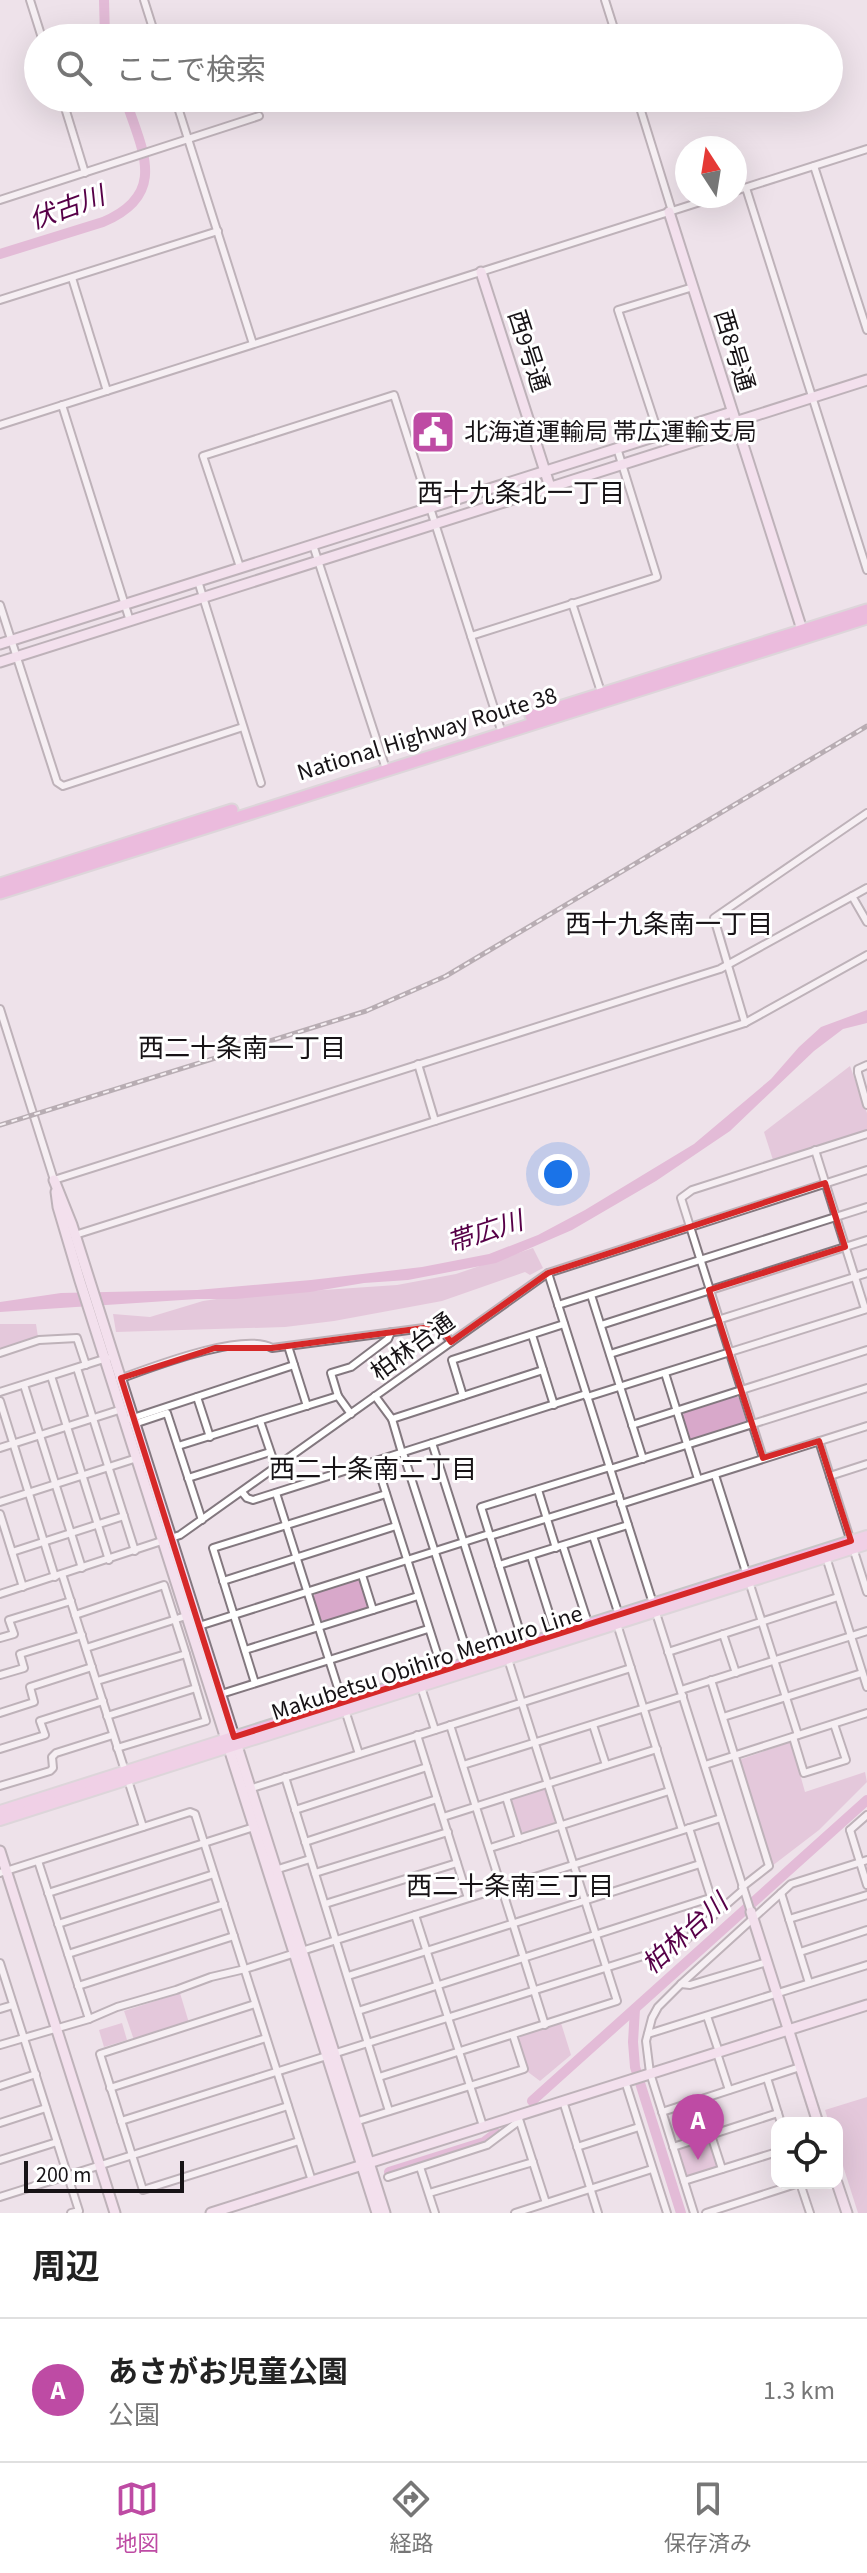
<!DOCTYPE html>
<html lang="ja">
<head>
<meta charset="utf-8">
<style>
	:root { --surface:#fff; --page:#f2f2f2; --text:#222; --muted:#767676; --line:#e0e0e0; --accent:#be4ba4 }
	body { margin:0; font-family:"Source Sans 3","Noto Sans JP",sans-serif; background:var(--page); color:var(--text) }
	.controls { position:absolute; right:24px; bottom:24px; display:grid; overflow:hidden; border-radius:16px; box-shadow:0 8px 32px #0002 }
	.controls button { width:72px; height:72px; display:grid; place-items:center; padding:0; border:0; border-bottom:2px solid var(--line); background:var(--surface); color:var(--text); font:40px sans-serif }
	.compass { position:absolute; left:675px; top:136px; width:72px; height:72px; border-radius:50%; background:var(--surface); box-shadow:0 8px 32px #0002; rotate:348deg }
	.scale { position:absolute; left:24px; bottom:20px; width:160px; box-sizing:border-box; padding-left:8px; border:4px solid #171316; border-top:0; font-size:22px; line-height:28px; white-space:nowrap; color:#171316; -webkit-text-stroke:6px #fff; paint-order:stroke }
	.you { position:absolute; left:558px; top:1174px; width:28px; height:28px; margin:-20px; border:6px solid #fff; border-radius:50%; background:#1a73e8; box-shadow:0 0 0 12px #1a73e833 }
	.badge { display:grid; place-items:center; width:52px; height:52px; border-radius:50%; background:var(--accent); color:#fff; font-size:26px; font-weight:700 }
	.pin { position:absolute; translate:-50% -66px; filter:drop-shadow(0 2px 4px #0008) }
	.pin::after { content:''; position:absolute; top:42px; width:28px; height:24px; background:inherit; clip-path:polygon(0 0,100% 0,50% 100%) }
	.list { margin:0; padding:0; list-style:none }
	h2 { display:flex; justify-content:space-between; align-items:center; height:104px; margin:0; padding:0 32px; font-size:34px }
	h2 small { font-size:26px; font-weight:400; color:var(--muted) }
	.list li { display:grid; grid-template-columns:52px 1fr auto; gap:24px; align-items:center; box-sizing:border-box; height:144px; padding:0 32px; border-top:2px solid var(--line) }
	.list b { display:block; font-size:30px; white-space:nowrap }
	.list p { margin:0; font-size:26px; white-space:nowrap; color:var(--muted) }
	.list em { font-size:26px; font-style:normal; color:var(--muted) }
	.icon { flex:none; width:44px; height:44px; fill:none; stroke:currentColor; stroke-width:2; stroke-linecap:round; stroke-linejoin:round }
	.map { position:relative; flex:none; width:867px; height:2213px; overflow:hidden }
	.search { position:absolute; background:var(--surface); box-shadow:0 8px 32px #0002; left:24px; right:24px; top:24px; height:88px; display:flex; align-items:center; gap:20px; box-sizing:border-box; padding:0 28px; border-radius:44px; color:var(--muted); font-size:30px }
	.sheet { height:248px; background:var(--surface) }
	nav { display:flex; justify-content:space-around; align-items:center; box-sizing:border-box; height:112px; border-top:2px solid var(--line); background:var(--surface); font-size:22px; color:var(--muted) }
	nav a { display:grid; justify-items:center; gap:4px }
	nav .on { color:var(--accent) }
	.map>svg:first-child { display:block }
	.green { fill:#d8a8ca }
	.water { fill:#d48dc0 }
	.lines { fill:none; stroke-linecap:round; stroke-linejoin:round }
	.river { stroke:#d48dc0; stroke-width:10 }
	.street-casing { stroke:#83787f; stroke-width:10 }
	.secondary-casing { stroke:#83787f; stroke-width:13 }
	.primary-casing { stroke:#c7c6c7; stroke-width:14 }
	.highway-casing { stroke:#c7c6c7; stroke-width:15 }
	.street { stroke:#fff; stroke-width:6 }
	.secondary { stroke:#f8ddf1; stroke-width:9 }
	.primary { stroke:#f1bbe2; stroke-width:10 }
	.highway { stroke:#e78dcf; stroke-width:11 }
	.rail-casing { stroke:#756d72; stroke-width:5 }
	.rail { stroke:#fff; stroke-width:2; stroke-dasharray:6; stroke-linecap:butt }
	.marked { fill:none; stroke:#d62828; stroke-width:6; stroke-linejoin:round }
	.labels { text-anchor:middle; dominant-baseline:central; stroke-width:6; stroke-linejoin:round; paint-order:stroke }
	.street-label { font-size:24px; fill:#171316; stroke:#fff }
	.poi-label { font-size:24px; fill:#171316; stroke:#fff; text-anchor:start }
	.water-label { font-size:26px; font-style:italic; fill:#570048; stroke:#fff }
	.neighbourhood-label { font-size:26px; fill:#171316; stroke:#fff }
</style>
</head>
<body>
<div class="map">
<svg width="867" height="2213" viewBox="0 0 867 2213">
	<rect width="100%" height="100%" fill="#eee2ea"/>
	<g class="green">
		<polygon points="850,1066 867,1113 867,1131 773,1160 764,1132"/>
		<polygon points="533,1248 543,1268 530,1275 525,1272 442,1301 334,1321 285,1327 116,1332 113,1314 150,1317 203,1301 237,1296 397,1285 456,1274"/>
		<polygon points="0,1324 36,1324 38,1337 0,1349"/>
		<polygon points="736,1396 739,1398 746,1421 745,1424 693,1440 689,1438 683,1416 684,1412"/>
		<polygon points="357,1580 360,1581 368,1606 366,1609 326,1622 321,1620 313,1597 316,1593"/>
		<polygon points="791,1742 805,1792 865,1772 867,1782 819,1830 772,1866 739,1760"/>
		<polygon points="544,1788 547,1790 555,1819 554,1825 525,1833 520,1831 511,1803 512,1798"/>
		<polygon points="180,1993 189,2023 134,2040 124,2011"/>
		<polygon points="122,2023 127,2040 104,2047 99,2030"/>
		<polygon points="561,2023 571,2055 540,2081 528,2072 518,2040 521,2036"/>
		<polygon points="867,2097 867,2213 858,2213 837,2147 837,2123 829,2123 825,2110"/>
		<polygon points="709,2138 717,2166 716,2169 688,2178 685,2176 678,2155 680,2147"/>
	</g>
	<polygon class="water" points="867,1010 867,1023 843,1029 814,1051 730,1131 656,1181 572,1230 496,1263 408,1280 364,1283 310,1292 236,1299 197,1299 0,1312 0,1302 61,1293 197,1290 311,1280 422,1267 489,1254 538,1235 585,1210 694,1144 771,1079 799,1047 821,1027"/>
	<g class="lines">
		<g class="river">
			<polyline points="104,0 105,38"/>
			<path d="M0,254l103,-32c66,-28 39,-72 22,-124"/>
			<polyline points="635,2009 633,2042 635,2067 681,2213"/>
			<polyline points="532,2101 867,1800"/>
			<polyline points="389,2172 484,2142 496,2133"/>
		</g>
		<g class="street-casing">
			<g id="street">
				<polyline points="30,0 42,38"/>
				<polyline points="144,0 156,38"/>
				<polyline points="605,0 617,38"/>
				<polyline points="62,98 85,173"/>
				<polyline points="175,98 253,344"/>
				<polyline points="637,98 672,211"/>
				<polyline points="814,166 867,330"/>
				<polyline points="746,188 867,570"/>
				<polyline points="735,191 867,149"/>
				<polyline points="0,200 259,116"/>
				<polyline points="72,278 107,391"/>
				<polyline points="0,300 218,231"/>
				<polyline points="62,405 130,621"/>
				<polyline points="0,425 719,196"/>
				<polyline points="659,435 618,310 693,287"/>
				<polyline points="313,545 386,769"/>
				<polyline points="240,567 203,456 394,395 502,733"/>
				<polyline points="198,581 261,783"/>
				<polyline points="572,603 602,695"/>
				<polyline points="0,605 57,782 63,786 243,727"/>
				<polyline points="471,636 657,577 617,448"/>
				<polyline points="852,896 867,922"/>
				<polyline points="0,1009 54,1180 720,969 867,888"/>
				<polyline points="745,1023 714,918 867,813"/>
				<polyline points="418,1064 435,1121"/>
				<polyline points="867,1065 858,1069 858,1073 867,1105"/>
				<polyline points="815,1150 865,1309"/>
				<polyline points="75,1235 745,1023 867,955"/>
				<polyline points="548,1273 751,1912"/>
				<polyline points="591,1295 643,1459"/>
				<polyline points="558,1305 867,1207"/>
				<polyline points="601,1325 867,1240"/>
				<polyline points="532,1335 554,1405"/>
				<polyline points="288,1346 307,1406"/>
				<polyline points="0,1353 39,1340 77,1338 86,1365"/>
				<polyline points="610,1354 867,1273"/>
				<polyline points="77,1368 135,1551"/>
				<polyline points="665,1373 698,1479"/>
				<polyline points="51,1376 109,1560"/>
				<path d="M119,1379c31,-11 125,-48 153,-31l167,-22 12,16"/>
				<polyline points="24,1385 82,1568"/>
				<polyline points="0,1392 107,1358"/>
				<polyline points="338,1396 331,1373 351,1367 388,1339 391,1332"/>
				<polyline points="375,1396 392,1419 543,1370"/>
				<polyline points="463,1396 452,1360 564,1324"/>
				<polyline points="197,1397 210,1437"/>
				<polyline points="587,1397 867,1309"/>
				<polyline points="0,1401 55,1577"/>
				<polyline points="130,1419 294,1365"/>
				<polyline points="392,1419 402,1453"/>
				<polyline points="260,1421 276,1468"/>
				<polyline points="134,1424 167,1413 202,1520"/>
				<polyline points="632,1425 867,1350"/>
				<polyline points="819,1441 867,1592"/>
				<polyline points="432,1443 499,1653"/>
				<polyline points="178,1446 338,1396 351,1414"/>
				<polyline points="0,1448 122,1409"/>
				<polyline points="403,1453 470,1661"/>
				<polyline points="763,1458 681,1198 692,1190 867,1134"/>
				<polyline points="376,1462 443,1672"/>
				<polyline points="610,1469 867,1388"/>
				<polyline points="715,1475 798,1735"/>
				<polyline points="830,1476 867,1464"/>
				<polyline points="188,1478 270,1452"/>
				<polyline points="538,1490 556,1548"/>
				<polyline points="242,1492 247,1498 253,1500 586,1394"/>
				<polyline points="276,1493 359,1754"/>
				<polyline points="0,1502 137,1458"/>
				<polyline points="621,1504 867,1426"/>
				<polyline points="0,1514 23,1587"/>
				<polyline points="490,1536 619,1496"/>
				<polyline points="593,1536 619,1615 617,1624 682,1830"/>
				<polyline points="563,1546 589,1626"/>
				<polyline points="12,1552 124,1516"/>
				<polyline points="531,1556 556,1635"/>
				<polyline points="826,1557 867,1687"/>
				<polyline points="499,1565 628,1525"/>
				<polyline points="62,1574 143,1827"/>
				<polyline points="362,1575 373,1610"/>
				<polyline points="223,1581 396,1526"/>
				<polyline points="0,1594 180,1535 548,1273 867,1170"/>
				<polyline points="75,1615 164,1585 186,1654 97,1681"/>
				<polyline points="199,1626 489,1534"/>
				<polyline points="723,1634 736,1673"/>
				<polyline points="0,1638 14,1634 9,1620 71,1601"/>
				<polyline points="524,1645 481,1507 610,1467"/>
				<polyline points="86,1648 189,1615"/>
				<polyline points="245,1650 418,1596"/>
				<polyline points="668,1652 838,1597"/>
				<polyline points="0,1675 24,1668 20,1654 82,1635"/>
				<polyline points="711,1680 769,1866 742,1887"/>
				<polyline points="255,1683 213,1548 386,1494"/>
				<polyline points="420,1684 435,1730"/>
				<polyline points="681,1690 867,1631"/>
				<polyline points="218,1695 428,1629"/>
				<polyline points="0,1713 34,1702 30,1687 92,1667"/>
				<polyline points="107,1716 196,1688 186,1654"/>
				<polyline points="723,1717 862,1673"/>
				<polyline points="450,1725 545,2025"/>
				<polyline points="593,1725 606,1765"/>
				<polyline points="417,1735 468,1898"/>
				<polyline points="793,1737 804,1773 846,1760 834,1724"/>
				<polyline points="117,1748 206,1721 196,1688"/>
				<polyline points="0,1749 45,1735 40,1721 103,1701"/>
				<polyline points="463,1765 683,1696"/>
				<polyline points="705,1765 867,1713"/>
				<polyline points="285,1777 389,2111"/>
				<polyline points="0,1786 50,1771 53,1768 52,1757 56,1753 113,1735"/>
				<polyline points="249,1789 631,1668"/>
				<polyline points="506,1797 519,1839"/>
				<polyline points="295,1810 427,1767"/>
				<polyline points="443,1817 657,1749"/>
				<polyline points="689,1828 716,1913"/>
				<polyline points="850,1830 867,1885"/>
				<polyline points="850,1830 867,1815"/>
				<polyline points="305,1842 437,1799"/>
				<polyline points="490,1848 669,1791"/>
				<polyline points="38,1861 89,2019"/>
				<polyline points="275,1870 310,1859"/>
				<polyline points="0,1873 190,1812 195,1814 312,2181"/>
				<polyline points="315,1873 448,1832"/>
				<polyline points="48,1893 254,1827"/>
				<polyline points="781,1893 809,1983"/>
				<polyline points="325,1904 457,1863"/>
				<polyline points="415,1915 483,2126"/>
				<polyline points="789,1919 867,1895"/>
				<polyline points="58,1924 214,1874"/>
				<polyline points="800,1952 867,1930"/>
				<polyline points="68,1954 224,1904"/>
				<polyline points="0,1963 79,2211 71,2213"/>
				<polyline points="348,1976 700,1864"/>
				<polyline points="681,1984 690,1985 767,1962"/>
				<polyline points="78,1986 234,1936"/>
				<polyline points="255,2004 100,2054 143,2190 299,2141"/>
				<polyline points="0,2009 13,2005"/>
				<polyline points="358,2011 710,1898"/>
				<polyline points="707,2016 719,2052"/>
				<polyline points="648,2034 867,1965"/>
				<polyline points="0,2045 89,2019 117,2007 176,1990 211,1977 245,1969 721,1818"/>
				<polyline points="717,2053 729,2090"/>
				<polyline points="379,2077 617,2001 507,1656"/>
				<polyline points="767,2078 781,2123"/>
				<polyline points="625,2081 667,2213"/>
				<polyline points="0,2086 36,2074"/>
				<polyline points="110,2088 266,2038"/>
				<polyline points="563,2101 598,2213"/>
				<polyline points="662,2112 800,2067"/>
				<polyline points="519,2119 546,2203"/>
				<polyline points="121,2121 681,1944 743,1890"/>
				<polyline points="355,2122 524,2069 513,2035"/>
				<polyline points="0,2123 46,2108"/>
				<polyline points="711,2135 722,2169"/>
				<polyline points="577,2147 639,2127"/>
				<polyline points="673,2147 778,2113"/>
				<polyline points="0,2160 57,2142"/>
				<polyline points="420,2167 435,2213"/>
				<polyline points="388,2177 487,2145 519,2121"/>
				<polyline points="684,2181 777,2152"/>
				<polyline points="800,2183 810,2213"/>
				<polyline points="429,2193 533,2162"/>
				<polyline points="0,2197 288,2106"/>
				<polyline points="515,2213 652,2169"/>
				<polyline points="694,2213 650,2073 646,2041 652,2018 658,2007 681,1984 791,1884 867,1860"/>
				<polyline points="706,2213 799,2183"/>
			</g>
		</g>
		<g class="secondary-casing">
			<g id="secondary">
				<polyline points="669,212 804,636"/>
				<polyline points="481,272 550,487"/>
				<polyline points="735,422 867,380"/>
				<polyline points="0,644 732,412"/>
				<polyline points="0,662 737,428"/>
				<polyline points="54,1180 72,1225 385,2213"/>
				<polyline points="56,1192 58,1207 80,1281 377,2213"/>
				<polyline points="0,1851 115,2213"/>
				<polyline points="751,1912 818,2123"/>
				<polyline points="837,2183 847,2213"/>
				<polyline points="211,2213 867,2005"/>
			</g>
		</g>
		<g class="primary-casing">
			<g id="primary">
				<polyline points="0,1811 867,1536"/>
				<polyline points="0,1820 867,1544"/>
			</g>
		</g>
		<g class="highway-casing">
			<g id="highway">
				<polyline points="531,716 867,610"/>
				<polyline points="0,884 232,810"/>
				<polyline points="0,893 867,618"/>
			</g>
		</g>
		<use href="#street" class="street"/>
		<use href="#secondary" class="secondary"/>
		<use href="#primary" class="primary"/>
		<use href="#highway" class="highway"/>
		<g class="rail-casing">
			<polyline id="rail" points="0,1125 366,1011 446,976 867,726"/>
		</g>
		<use href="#rail" class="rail"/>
	</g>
	<path d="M0 0H867V2213H0ZM825,1183l20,64 -136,43 54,168 56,-17 32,100 -617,196 -113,-359 94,-30h57l167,-22 12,16 97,-69z" fill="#eee2ea" fill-opacity=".55" fill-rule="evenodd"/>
	<path class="marked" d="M825,1183l20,64 -136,43 54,168 56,-17 32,100 -617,196 -113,-359 94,-30h57l167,-22 12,16 97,-69z"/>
	<defs>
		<g id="civic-square" transform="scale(2.3)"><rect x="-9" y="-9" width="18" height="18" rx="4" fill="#be4ba4" stroke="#fff"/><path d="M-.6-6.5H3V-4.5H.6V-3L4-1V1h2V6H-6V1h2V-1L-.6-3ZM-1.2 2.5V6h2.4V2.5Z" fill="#fff"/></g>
	</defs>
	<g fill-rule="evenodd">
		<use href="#civic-square" x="433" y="432"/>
	</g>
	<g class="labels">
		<g class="street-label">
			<text transform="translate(528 351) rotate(72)">西9号通</text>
			<text transform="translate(734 351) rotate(73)">西8号通</text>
			<text transform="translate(427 734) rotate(-17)">National Highway Route 38</text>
			<text transform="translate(413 1347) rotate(-36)">柏林台通</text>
			<text transform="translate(427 1663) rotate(-18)">Makubetsu Obihiro Memuro Line</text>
		</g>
		<g class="poi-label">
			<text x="464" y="432">北海道運輸局 帯広運輸支局</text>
		</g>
		<g class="water-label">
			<text transform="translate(67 208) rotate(-20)">伏古川</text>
			<text transform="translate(485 1232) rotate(-18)">帯広川</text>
			<text transform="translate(685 1934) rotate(-42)">柏林台川</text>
		</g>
		<g class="neighbourhood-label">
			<text x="521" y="493">西十九条北一丁目</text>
			<text x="669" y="924">西十九条南一丁目</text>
			<text x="242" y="1048">西二十条南一丁目</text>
			<text x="373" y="1469">西二十条南二丁目</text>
			<text x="510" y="1886">西二十条南三丁目</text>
		</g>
	</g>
</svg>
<div class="controls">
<button><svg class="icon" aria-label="locate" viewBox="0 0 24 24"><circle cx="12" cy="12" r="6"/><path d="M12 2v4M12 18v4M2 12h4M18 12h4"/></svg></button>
</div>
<svg class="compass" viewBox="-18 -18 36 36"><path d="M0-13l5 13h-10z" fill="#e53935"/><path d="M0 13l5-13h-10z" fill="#767676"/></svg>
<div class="scale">200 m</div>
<div class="you"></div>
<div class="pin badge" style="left:698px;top:2160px">A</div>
<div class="search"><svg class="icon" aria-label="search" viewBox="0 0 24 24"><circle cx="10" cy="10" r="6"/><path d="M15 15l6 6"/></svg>ここで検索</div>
</div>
<section class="sheet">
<h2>周辺<small></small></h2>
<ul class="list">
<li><span class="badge">A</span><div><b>あさがお児童公園</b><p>公園</p></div><em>1.3 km</em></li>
</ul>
</section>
<nav>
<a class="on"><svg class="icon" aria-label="map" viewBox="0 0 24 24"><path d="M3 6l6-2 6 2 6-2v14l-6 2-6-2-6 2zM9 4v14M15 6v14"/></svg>地図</a>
<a><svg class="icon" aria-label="directions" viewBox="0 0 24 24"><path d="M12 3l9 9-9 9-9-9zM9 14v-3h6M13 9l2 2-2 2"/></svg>経路</a>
<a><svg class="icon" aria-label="saved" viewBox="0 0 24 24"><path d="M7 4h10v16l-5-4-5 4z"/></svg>保存済み</a>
</nav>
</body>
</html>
